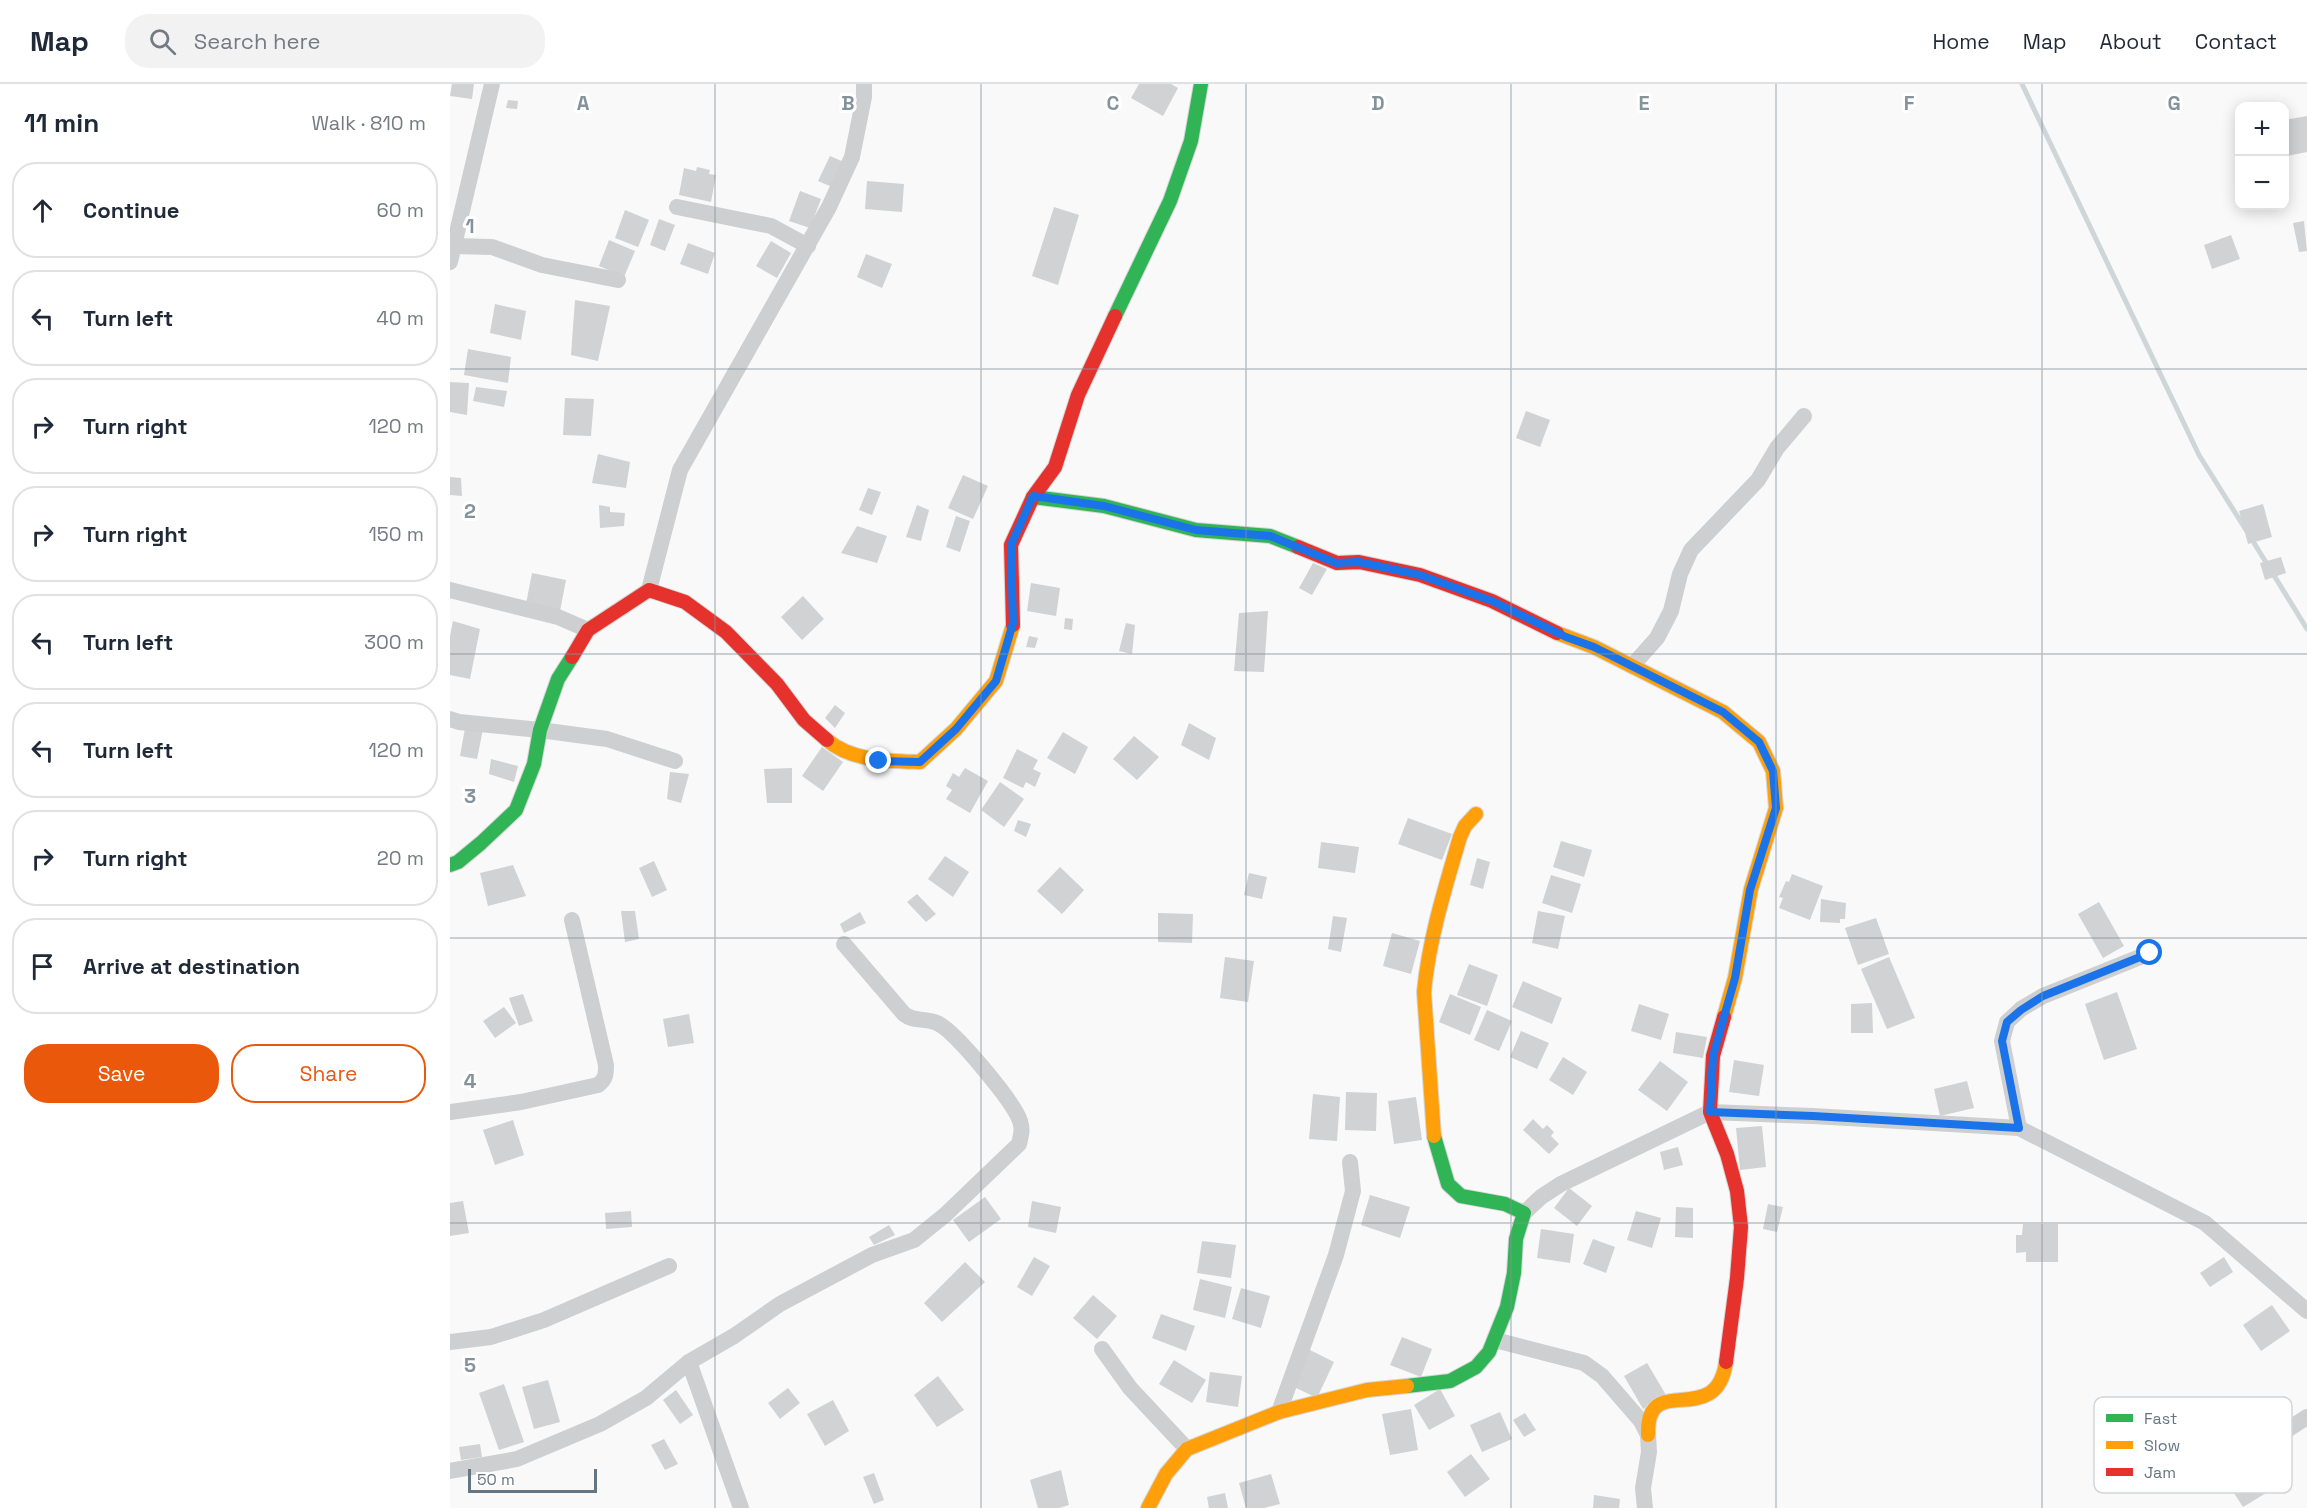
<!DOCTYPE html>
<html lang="en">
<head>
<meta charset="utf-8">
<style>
	:root { --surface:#fff; --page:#f2f2f3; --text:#1f2937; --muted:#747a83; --line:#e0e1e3; --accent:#ea580c }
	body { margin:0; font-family:"Space Grotesk",sans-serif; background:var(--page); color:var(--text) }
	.controls { position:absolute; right:18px; top:18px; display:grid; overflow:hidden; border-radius:12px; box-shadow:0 3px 15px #0003 }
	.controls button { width:54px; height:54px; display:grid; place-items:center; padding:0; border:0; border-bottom:2px solid var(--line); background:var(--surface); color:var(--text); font:30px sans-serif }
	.scale { position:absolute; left:18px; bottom:15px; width:129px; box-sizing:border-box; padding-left:6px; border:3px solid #657683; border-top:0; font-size:16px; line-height:21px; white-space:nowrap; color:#657683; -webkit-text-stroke:4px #fff; paint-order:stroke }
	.stop { position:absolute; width:18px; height:18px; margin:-14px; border:4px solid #1a73e8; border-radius:50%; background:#fff }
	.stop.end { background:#1a73e8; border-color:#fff; box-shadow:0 2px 6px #0008 }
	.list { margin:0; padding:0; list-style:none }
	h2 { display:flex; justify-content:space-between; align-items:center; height:78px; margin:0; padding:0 24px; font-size:26px }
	h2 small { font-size:20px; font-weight:400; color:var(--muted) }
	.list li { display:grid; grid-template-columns:39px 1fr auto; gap:18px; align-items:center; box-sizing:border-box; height:96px; margin:0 12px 12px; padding:0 12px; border:2px solid var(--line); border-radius:24px }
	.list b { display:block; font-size:22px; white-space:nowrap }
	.list em { font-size:20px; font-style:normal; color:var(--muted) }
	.actions { display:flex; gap:12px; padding:18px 24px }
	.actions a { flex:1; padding:14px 0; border:2px solid var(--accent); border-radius:24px; text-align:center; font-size:21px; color:var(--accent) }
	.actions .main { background:var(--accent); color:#fff }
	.icon { flex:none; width:33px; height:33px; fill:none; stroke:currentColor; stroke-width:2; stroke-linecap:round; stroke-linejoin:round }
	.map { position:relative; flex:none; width:1857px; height:1424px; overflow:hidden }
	header { display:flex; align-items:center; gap:36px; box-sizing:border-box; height:84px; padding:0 30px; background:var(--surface); border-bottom:2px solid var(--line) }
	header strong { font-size:28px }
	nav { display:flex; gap:33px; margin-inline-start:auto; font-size:21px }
	.search { width:420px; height:54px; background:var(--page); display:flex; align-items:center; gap:15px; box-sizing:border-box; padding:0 21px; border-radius:24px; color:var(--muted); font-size:22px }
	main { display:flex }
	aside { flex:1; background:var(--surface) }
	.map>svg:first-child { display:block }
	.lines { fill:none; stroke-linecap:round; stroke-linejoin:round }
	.stream { stroke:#ced6d9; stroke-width:5 }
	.building { fill:#d0d2d3 }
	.fast-casing { stroke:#d5d6d7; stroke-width:16 }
	.slow-casing { stroke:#d5d6d7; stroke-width:16 }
	.jam-casing { stroke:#d5d6d7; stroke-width:16 }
	.street { stroke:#cecfd0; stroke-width:16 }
	.fast { stroke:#30b455; stroke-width:14 }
	.slow { stroke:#ff9f0a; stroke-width:14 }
	.jam { stroke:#e5322d; stroke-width:14 }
	.route { stroke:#1a73e8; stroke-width:8 }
	.grid { fill:none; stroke:#84929c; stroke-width:1.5; stroke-opacity:0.55 }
	.key { fill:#fff; stroke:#d1d6da; stroke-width:1.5 }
	.key-label { font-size:16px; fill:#657683 }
	.grid-label { font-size:20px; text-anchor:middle; font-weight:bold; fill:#84929c; stroke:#fff; stroke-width:6; stroke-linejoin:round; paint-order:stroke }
</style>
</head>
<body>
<header>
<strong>Map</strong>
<div class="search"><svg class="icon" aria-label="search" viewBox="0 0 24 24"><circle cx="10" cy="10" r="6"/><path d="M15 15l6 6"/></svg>Search here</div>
<nav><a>Home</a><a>Map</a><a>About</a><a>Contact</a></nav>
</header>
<main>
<aside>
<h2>11 min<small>Walk · 810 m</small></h2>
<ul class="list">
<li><svg class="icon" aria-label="ahead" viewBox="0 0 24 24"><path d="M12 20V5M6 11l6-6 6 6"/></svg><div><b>Continue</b></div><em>60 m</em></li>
<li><svg class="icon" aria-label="left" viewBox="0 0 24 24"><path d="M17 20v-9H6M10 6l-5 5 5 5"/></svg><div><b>Turn left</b></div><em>40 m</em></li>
<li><svg class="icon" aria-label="right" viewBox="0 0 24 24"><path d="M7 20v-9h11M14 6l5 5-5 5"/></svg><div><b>Turn right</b></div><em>120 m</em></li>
<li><svg class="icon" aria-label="right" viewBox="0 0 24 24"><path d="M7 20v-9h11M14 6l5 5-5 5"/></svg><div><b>Turn right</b></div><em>150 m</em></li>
<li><svg class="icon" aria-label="left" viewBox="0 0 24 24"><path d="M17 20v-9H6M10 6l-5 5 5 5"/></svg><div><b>Turn left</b></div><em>300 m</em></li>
<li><svg class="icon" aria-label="left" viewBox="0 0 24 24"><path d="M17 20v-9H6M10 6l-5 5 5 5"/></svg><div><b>Turn left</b></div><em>120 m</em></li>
<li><svg class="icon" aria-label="right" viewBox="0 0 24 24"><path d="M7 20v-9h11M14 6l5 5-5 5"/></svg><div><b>Turn right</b></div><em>20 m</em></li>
<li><svg class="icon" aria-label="arrive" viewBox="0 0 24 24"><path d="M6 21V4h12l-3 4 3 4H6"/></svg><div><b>Arrive at destination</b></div></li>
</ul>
<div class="actions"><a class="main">Save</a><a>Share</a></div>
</aside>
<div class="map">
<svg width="1857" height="1424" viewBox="0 0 1857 1424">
	<rect width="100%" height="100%" fill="#f9f9f9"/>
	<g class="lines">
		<g class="stream">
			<polyline points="1572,0 1749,371 1796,446"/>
			<polyline points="1801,454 1857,545"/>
		</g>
	</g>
	<g class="building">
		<polygon points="2,0 24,0 22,15 0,12"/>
		<polygon points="689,0 721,0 728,4 713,32 681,14"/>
		<polygon points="58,16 68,17 67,25 56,24"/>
		<polygon points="1857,32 1857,68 1837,72 1834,36"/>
		<polygon points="380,72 394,78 382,103 368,97"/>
		<polygon points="247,83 260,86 259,90 266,91 261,118 229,111 234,84 246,87"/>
		<polygon points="417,97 454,100 452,128 415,125"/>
		<polygon points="350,107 371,115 360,144 339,137"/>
		<polygon points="604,123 629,131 608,201 582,192"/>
		<polygon points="175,126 199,136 188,163 165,154"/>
		<polygon points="209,135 225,141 215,167 200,161"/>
		<polygon points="1854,137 1857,167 1849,168 1843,139"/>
		<polygon points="1781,151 1790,175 1762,185 1754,161"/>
		<polygon points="159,156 185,167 174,193 149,182"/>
		<polygon points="321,157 341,169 327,194 306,182"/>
		<polygon points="238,159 265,169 258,190 230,180"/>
		<polygon points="416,170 442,180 432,204 407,193"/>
		<polygon points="125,216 160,222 148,277 121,271"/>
		<polygon points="45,220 76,227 71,256 40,249"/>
		<polygon points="18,265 61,273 58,299 14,291"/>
		<polygon points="0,298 19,299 17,331 0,328"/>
		<polygon points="26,303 57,307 54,323 23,317"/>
		<polygon points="115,314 144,315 141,352 113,351"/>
		<polygon points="1076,327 1100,336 1090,363 1066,354"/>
		<polygon points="148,370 180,378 176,404 142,399"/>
		<polygon points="513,391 538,402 523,435 498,424"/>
		<polygon points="0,393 11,394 12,412 0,411"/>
		<polygon points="418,404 431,408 422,431 409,426"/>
		<polygon points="1813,420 1822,453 1798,460 1789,427"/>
		<polygon points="149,421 160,423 160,428 175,429 174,442 150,444"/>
		<polygon points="467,421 479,426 471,457 456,453"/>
		<polygon points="506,432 520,437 510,468 496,463"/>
		<polygon points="407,442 437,452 427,479 391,469"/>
		<polygon points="1831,473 1836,489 1815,496 1810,479"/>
		<polygon points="863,479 877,485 862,511 849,504"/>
		<polygon points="82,489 116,496 110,527 76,520"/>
		<polygon points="581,499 610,504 606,532 577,527"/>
		<polygon points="353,512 374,535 352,556 331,533"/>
		<polygon points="818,527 814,588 784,587 789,529"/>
		<polygon points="615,534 623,535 622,546 614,545"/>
		<polygon points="3,537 30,545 20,595 0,591 0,552"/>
		<polygon points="676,539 685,541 682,570 669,567"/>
		<polygon points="579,552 588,554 585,564 576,563"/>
		<polygon points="385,621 395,629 385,644 375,634"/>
		<polygon points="739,639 766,654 759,676 731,661"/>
		<polygon points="15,644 33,645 27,675 10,672"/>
		<polygon points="613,648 638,663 625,690 597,674"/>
		<polygon points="684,652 709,673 687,696 663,675"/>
		<polygon points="372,663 393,678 373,707 352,692"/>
		<polygon points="567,665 588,676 583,685 591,689 585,703 576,698 573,704 553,694"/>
		<polygon points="41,675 68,682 64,698 39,690"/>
		<polygon points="342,684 342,719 317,719 314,685"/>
		<polygon points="515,684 538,697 520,729 496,715 502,706 496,702 503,689 509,693"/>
		<polygon points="220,688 239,690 231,719 217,715"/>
		<polygon points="550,698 574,715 554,743 531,726"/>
		<polygon points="958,734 1002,750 992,776 948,760"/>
		<polygon points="568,736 581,740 576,753 564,747"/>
		<polygon points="1111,757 1142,766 1134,793 1103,783"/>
		<polygon points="871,758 909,763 905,789 868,784"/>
		<polygon points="495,772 519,788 503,813 478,795"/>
		<polygon points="1027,774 1040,778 1033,805 1020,801"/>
		<polygon points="204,777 217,806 202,813 189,784"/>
		<polygon points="63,781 76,812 38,822 30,789"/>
		<polygon points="610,783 634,806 612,830 587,807"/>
		<polygon points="799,789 817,793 812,815 794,811"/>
		<polygon points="1342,790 1373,802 1360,836 1329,824 1333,814 1329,813 1336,797 1339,798"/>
		<polygon points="1101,791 1131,800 1122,829 1092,819"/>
		<polygon points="467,810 486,830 476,838 457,818"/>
		<polygon points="1371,815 1396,819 1395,835 1390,835 1390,839 1370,838"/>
		<polygon points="1649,818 1674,862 1653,874 1628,830"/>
		<polygon points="171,827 185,827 189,855 175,858"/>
		<polygon points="1088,827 1115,832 1108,865 1082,859"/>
		<polygon points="410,828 416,839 394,849 390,840"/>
		<polygon points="708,829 743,830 742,859 708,858"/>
		<polygon points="883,832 897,834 891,868 878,865"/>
		<polygon points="1426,834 1439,870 1408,881 1395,844"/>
		<polygon points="942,849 970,857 961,890 933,882"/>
		<polygon points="775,873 804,877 798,918 770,914"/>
		<polygon points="1439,873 1465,934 1437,945 1411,885"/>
		<polygon points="1019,880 1048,891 1037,922 1007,911"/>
		<polygon points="1073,897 1112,914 1102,940 1062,923"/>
		<polygon points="1667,908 1687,965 1654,976 1635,920"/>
		<polygon points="73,910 83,937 69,942 59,914"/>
		<polygon points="1000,910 1031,923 1020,951 989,938"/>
		<polygon points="1422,919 1423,949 1401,949 1401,920"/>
		<polygon points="1189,920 1219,930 1211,956 1181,947"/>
		<polygon points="54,923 66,939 45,954 33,937"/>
		<polygon points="1037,926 1062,937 1049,967 1024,956"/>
		<polygon points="239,930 244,959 218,963 213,935"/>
		<polygon points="1071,947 1099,959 1087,985 1060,973"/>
		<polygon points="1226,948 1257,953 1253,974 1223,969"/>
		<polygon points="1113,973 1137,988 1123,1011 1099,996"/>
		<polygon points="1284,976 1314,981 1309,1012 1279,1008"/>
		<polygon points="1210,977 1238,998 1217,1027 1188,1006"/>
		<polygon points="1517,997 1524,1024 1490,1032 1484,1005"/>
		<polygon points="896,1008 927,1009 926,1047 895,1046"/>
		<polygon points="863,1010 890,1013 887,1057 859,1055"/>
		<polygon points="966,1013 972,1056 944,1060 938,1017"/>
		<polygon points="1083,1035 1093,1045 1097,1041 1104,1048 1101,1052 1109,1060 1099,1070 1073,1046"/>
		<polygon points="63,1036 74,1071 45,1081 33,1046"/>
		<polygon points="1312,1042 1316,1083 1290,1086 1286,1044"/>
		<polygon points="1228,1063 1233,1081 1214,1086 1210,1068"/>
		<polygon points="1119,1104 1142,1122 1127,1142 1104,1124"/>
		<polygon points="920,1111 960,1123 950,1154 911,1141"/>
		<polygon points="535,1113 551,1135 519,1158 503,1136"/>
		<polygon points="13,1117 19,1149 0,1152 0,1119"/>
		<polygon points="582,1117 611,1123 606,1149 578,1143"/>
		<polygon points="1318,1120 1333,1123 1327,1148 1313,1145"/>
		<polygon points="1226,1123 1243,1124 1243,1154 1225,1153"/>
		<polygon points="181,1127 182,1143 156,1145 155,1129"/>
		<polygon points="1186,1127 1211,1134 1202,1164 1177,1156"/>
		<polygon points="1573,1140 1608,1140 1608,1178 1576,1178 1576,1168 1566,1169 1566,1151 1572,1151"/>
		<polygon points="439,1141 445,1151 424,1161 419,1153"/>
		<polygon points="1091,1145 1124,1150 1120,1179 1087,1174"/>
		<polygon points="1143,1155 1165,1163 1156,1189 1133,1180"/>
		<polygon points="752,1157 786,1161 781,1194 747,1189"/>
		<polygon points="584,1173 600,1182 582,1212 567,1203"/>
		<polygon points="1774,1173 1783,1188 1760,1203 1750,1189"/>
		<polygon points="515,1178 535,1198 492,1238 474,1219"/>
		<polygon points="750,1195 782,1203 775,1234 743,1226"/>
		<polygon points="791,1204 820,1212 811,1244 782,1235"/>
		<polygon points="643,1211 667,1232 647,1255 623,1234"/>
		<polygon points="1822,1221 1840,1247 1811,1267 1793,1241"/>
		<polygon points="711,1230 745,1242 736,1267 702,1254"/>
		<polygon points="952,1253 982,1265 971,1293 940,1281"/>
		<polygon points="858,1265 884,1278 867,1314 842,1302"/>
		<polygon points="724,1276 756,1296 742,1319 709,1300"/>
		<polygon points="1197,1279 1216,1311 1193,1325 1174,1292"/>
		<polygon points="760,1288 792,1292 788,1323 756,1318"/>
		<polygon points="488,1292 514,1326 487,1343 464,1311"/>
		<polygon points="98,1296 110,1338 84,1345 72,1303"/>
		<polygon points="54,1300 74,1358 49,1366 29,1309"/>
		<polygon points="338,1304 350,1319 330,1335 318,1319"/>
		<polygon points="990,1305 1005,1332 979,1346 964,1321"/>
		<polygon points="226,1306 243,1331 230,1340 213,1316"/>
		<polygon points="383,1316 399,1347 375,1362 357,1330"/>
		<polygon points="961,1325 968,1366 940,1371 932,1330"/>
		<polygon points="1050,1328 1062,1355 1032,1368 1020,1341"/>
		<polygon points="1075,1329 1086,1346 1074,1353 1063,1336"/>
		<polygon points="214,1355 228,1380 215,1386 201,1361"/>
		<polygon points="30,1360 32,1373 11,1376 9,1363"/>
		<polygon points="1021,1370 1040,1395 1015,1413 997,1388"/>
		<polygon points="1811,1379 1826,1403 1793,1423 1778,1400"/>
		<polygon points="611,1386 619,1421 609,1424 588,1424 580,1396"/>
		<polygon points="424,1389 434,1416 424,1420 413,1393"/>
		<polygon points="821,1390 830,1420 814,1424 796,1424 789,1399"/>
		<polygon points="775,1409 778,1424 759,1424 757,1413"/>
		<polygon points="1144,1411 1170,1415 1169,1424 1143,1424"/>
	</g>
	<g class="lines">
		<g class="fast-casing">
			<g id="fast">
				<polyline points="665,232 720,117 741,57 751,0"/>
				<polyline points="583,413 654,422 746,446 820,452 848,463"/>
				<polyline points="0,781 8,778 31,759 66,726 84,680 90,646 108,595 122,573"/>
				<polyline points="957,1302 1000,1297 1026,1283 1039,1268 1057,1223 1064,1189 1066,1155 1074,1129 1055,1120 1011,1112 998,1100 984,1052"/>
			</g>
		</g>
		<g class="slow-casing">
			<g id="slow">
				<polyline points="1107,549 1144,563 1273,628 1309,658 1323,687 1326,724 1301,805 1285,894 1274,933"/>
				<path d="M377,656c24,21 62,21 93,22l36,-33 40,-48 17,-56"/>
				<path d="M984,1052l-10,-144c5,-53 21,-104 36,-155l5,-11 11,-12"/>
				<path d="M1198,1351c0,-8 0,-16 4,-23 14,-26 66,8 74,-50"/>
				<polyline points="698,1424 716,1390 737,1365 829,1328 917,1306 957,1302"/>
			</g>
		</g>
		<g class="jam-casing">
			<g id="jam">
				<polyline points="848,463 887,479 909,478 970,491 1042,517 1107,549"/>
				<polyline points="563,541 561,461 583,413 605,383 628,311 665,232"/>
				<polyline points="122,573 138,546 199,506 235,518 276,548 327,600 354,636 377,656"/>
				<polyline points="1274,933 1263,972 1260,1028 1277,1070 1287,1107 1291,1143 1287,1194 1276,1278"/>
			</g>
		</g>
		<g class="street">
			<polyline points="227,123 321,142 358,162"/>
			<polyline points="3,162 42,163 92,181 168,196"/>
			<polyline points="0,178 42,0"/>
			<polyline points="0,506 108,533 138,546"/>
			<polyline points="199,506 230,386 379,123 402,73 414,13 414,0"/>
			<polyline points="1182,582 1207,554 1221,527 1230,490 1241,466 1308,396 1327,364 1354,332"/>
			<polyline points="0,635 9,638 90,646 157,655 225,677"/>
			<path d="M0,1028l71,-10 77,-17c8,-6 8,-11 8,-20l-34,-145"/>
			<polyline points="1569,1044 1552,957 1557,938 1571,925 1593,912 1700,869"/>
			<polyline points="1074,1129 1091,1113 1111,1100 1260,1028 1363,1032 1569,1044 1755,1139 1857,1227"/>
			<polyline points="1045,1256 1134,1279 1152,1292 1191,1337 1198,1351 1199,1368 1193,1404 1195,1424"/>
			<polyline points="0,1258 41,1253 94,1236 219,1182"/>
			<polyline points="652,1265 680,1304 737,1365"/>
			<polyline points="239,1278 291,1424"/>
			<polyline points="829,1328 886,1171 903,1107 900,1078"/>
			<path d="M0,1387l67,-12 83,-35 46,-26 43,-36 45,-26 46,-32 92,-49 42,-15 31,-25 74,-71c2,-9 4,-14 1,-23 -6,-19 -64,-88 -81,-97 -12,-7 -24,-1 -35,-10l-60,-70"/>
			<polyline points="1760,1396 1857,1333"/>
		</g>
		<use href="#fast" class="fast"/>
		<use href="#slow" class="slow"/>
		<use href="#jam" class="jam"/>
	</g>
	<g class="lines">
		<polyline class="route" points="429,677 470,678 506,645 546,597 563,539 561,461 583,412 654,422 746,446 820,452 886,479 909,478 970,491 1042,517 1116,553 1144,563 1273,628 1309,658 1323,687 1326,724 1300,806 1285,894 1263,972 1260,1028 1363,1032 1569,1044 1552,957 1557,938 1571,926 1593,912 1700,869"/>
	</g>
	<path class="grid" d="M265,0v1424M531,0v1424M796,0v1424M1061,0v1424M1326,0v1424M1592,0v1424M0,285h1857M0,570h1857M0,854h1857M0,1139h1857"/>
	<rect x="1644" y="1313" width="198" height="96" rx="9" class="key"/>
	<rect x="1656" y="1330" width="27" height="8" fill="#30b455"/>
	<rect x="1656" y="1357" width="27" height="8" fill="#ff9f0a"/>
	<rect x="1656" y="1384" width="27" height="8" fill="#e5322d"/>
	<g class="key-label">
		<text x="1694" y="1340">Fast</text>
		<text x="1694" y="1367">Slow</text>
		<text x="1694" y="1394">Jam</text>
	</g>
	<g class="grid-label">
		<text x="133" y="26">A</text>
		<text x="398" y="26">B</text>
		<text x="663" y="26">C</text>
		<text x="928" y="26">D</text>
		<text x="1194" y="26">E</text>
		<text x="1459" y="26">F</text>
		<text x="1724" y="26">G</text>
		<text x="20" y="149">1</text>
		<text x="20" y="434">2</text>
		<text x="20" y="719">3</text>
		<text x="20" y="1004">4</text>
		<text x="20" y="1288">5</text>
	</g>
</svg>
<div class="controls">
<button>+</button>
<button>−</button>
</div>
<div class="scale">50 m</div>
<div class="stop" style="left:1700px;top:869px"></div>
<div class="stop end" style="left:429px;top:677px"></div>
</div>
</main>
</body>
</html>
